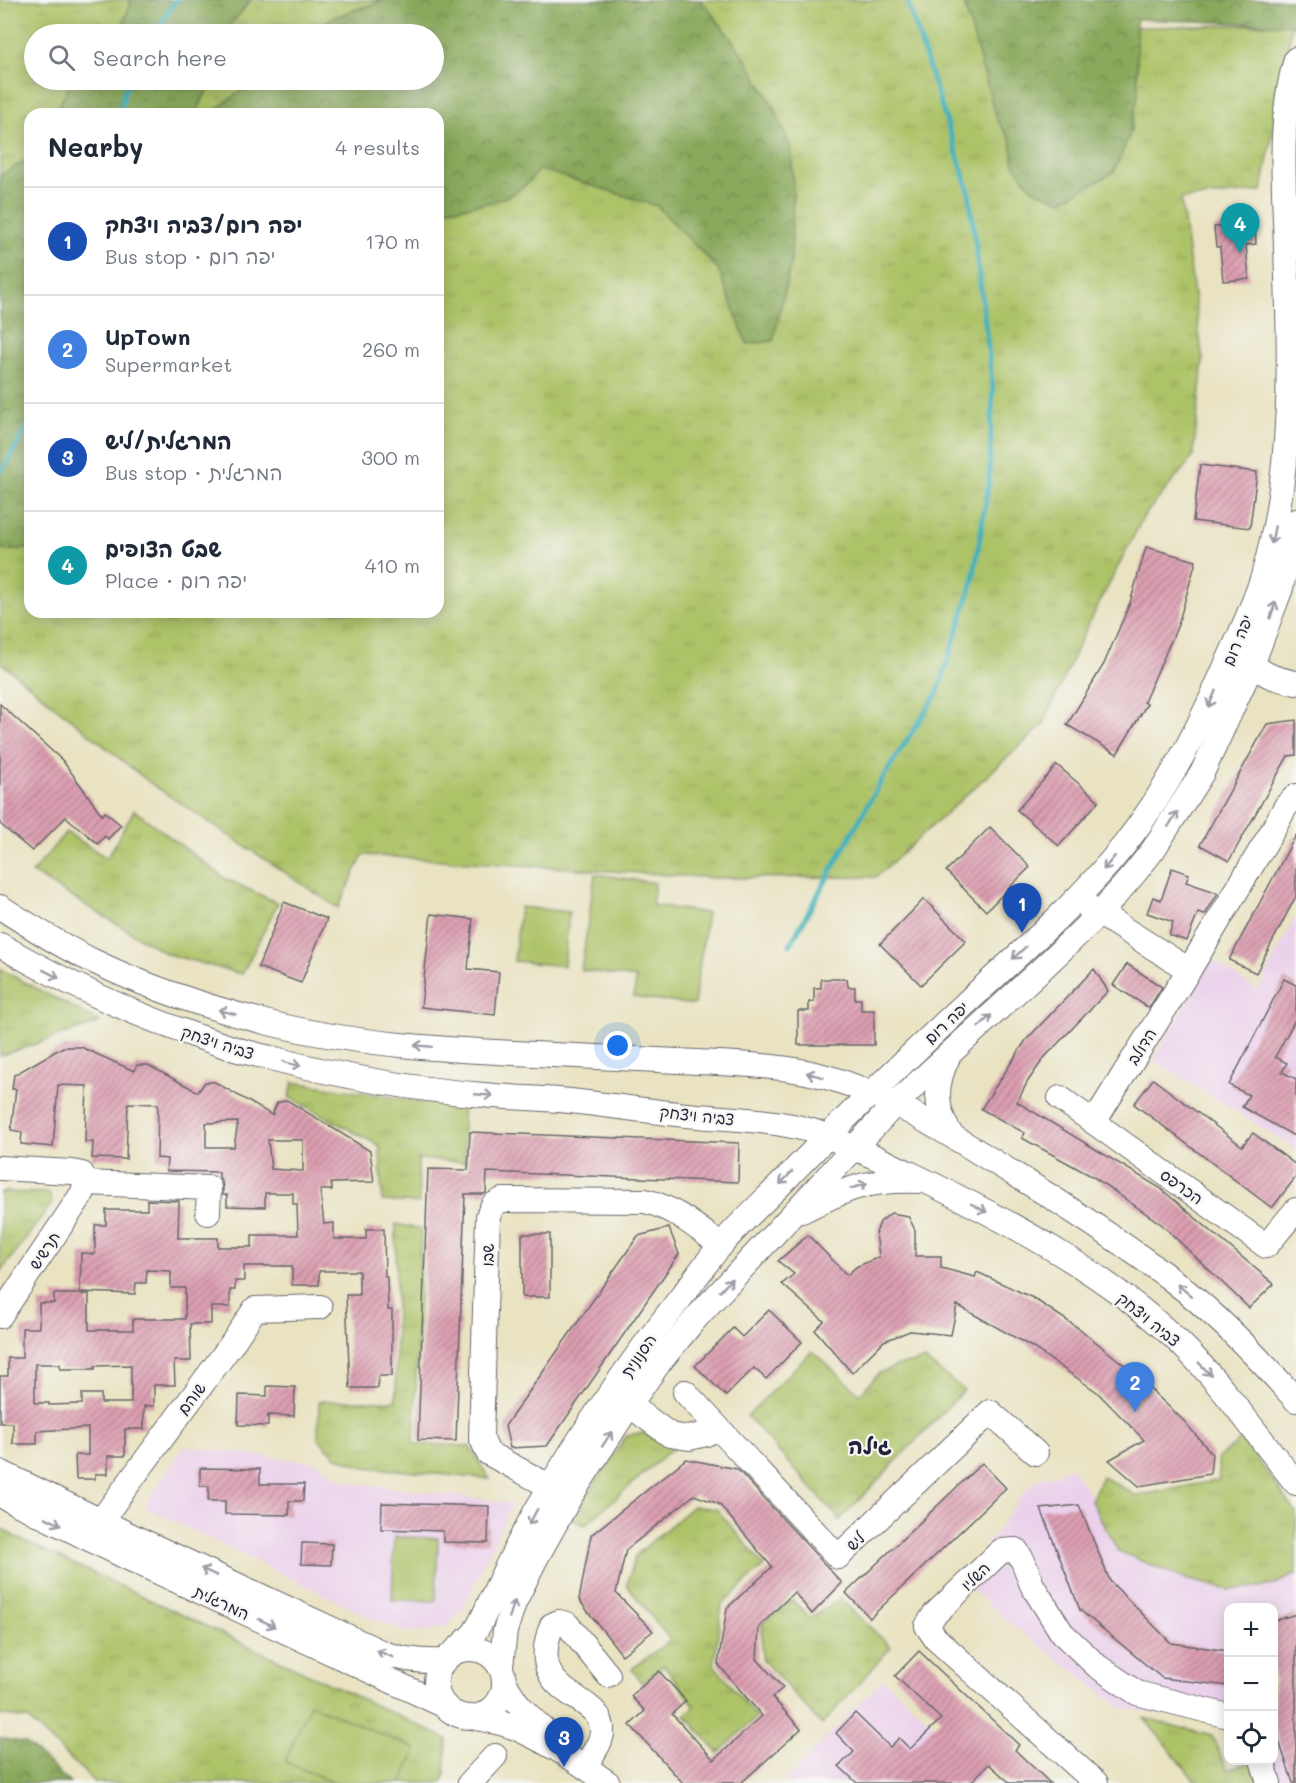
<!DOCTYPE html>
<html lang="en">
<head>
<meta charset="utf-8">
<style>
	:root { --surface:#fff; --page:#f2f2f3; --text:#1f2937; --muted:#747a83; --line:#e0e1e3; --accent:#b5179e }
	body { margin:0; font-family:Mali,"Playpen Sans Hebrew",sans-serif; background:var(--page); color:var(--text) }
	.controls { position:absolute; right:18px; bottom:18px; display:grid; overflow:hidden; border-radius:12px; box-shadow:0 3px 15px #0003 }
	.controls button { width:54px; height:54px; display:grid; place-items:center; padding:0; border:0; border-bottom:2px solid var(--line); background:var(--surface); color:var(--text); font:30px sans-serif }
	.you { position:absolute; left:618px; top:1046px; width:21px; height:21px; margin:-15px; border:4px solid #fff; border-radius:50%; background:#1a73e8; box-shadow:0 0 0 9px #1a73e833 }
	.badge { display:grid; place-items:center; width:39px; height:39px; border-radius:50%; background:var(--accent); color:#fff; font-size:20px; font-weight:700 }
	.pin { position:absolute; translate:-50% -50px; filter:drop-shadow(0 2px 3px #0008) }
	.pin::after { content:''; position:absolute; top:32px; width:21px; height:18px; background:inherit; clip-path:polygon(0 0,100% 0,50% 100%) }
	.list { margin:0; padding:0; list-style:none }
	h2 { display:flex; justify-content:space-between; align-items:center; height:78px; margin:0; padding:0 24px; font-size:26px }
	h2 small { font-size:20px; font-weight:400; color:var(--muted) }
	.list li { display:grid; grid-template-columns:39px 1fr auto; gap:18px; align-items:center; box-sizing:border-box; height:108px; padding:0 24px; border-top:2px solid var(--line) }
	.list b { display:block; font-size:22px; white-space:nowrap }
	.list p { margin:0; font-size:20px; white-space:nowrap; color:var(--muted) }
	.list em { font-size:20px; font-style:normal; color:var(--muted) }
	.icon { flex:none; width:33px; height:33px; fill:none; stroke:currentColor; stroke-width:2; stroke-linecap:round; stroke-linejoin:round }
	.map { position:relative; flex:none; width:1296px; height:1783px; overflow:hidden }
	.search { position:absolute; background:var(--surface); box-shadow:0 3px 15px #0003; left:24px; top:24px; width:420px; height:66px; display:flex; align-items:center; gap:15px; box-sizing:border-box; padding:0 21px; border-radius:33px; color:var(--muted); font-size:22px }
	.panel { position:absolute; background:var(--surface); box-shadow:0 3px 15px #0003; left:24px; top:108px; width:420px; height:510px; border-radius:18px }
	.map>svg:first-child { display:block }
	.built { fill:#ebd1eb }
	.grass { fill:url(#grass-tufts); stroke:#687252; stroke-width:1.5; fill-rule:evenodd }
	.forest { fill:url(#forest-crowns); stroke:#56664c; stroke-width:1.5 }
	.pitch { fill:#adc368; stroke:#687252; stroke-width:1.5 }
	.lines { fill:none; stroke-linecap:round; stroke-linejoin:round }
	.stream { stroke:#41b1bb; stroke-width:5 }
	.building { fill:url(#building-hatch); fill-rule:evenodd }
	.minor-casing { stroke:#68666a; stroke-width:26 }
	.minor { stroke:#fff; stroke-width:24 }
	.oneway { stroke:#9c9ca7 }
	.labels { text-anchor:middle; dominant-baseline:central; stroke-width:4.5; stroke-linejoin:round; paint-order:stroke }
	.street-label { font-size:16px; fill:#22223b; stroke:#f6f6f2 }
	.district-label { font-size:22px; font-weight:bold; fill:#22223b; stroke:#f6f6f2 }
</style>
</head>
<body>
<div class="map">
<svg width="1296" height="1783" viewBox="0 0 1296 1783">
	<defs>
		<pattern id="grass-tufts" width="24" height="20" patternUnits="userSpaceOnUse" patternTransform="scale(1.5)"><rect width="24" height="20" fill="#adc368"/><path d="M3 7l-1-3M5 7V3M7 7l1-3M15 17l-1-3M17 17v-4M19 17l1-3" fill="none" stroke="#95a75b"/></pattern>
		<pattern id="forest-crowns" width="20" height="18" patternUnits="userSpaceOnUse" patternTransform="scale(1.5)"><rect width="20" height="18" fill="#8aa95c"/><path d="M2 6a3 3 0 1 1 6 0M12 15a3 3 0 1 1 6 0" fill="none" stroke="#70894d"/></pattern>
		<pattern id="building-hatch" width="6" height="6" patternUnits="userSpaceOnUse" patternTransform="scale(1.5)"><rect width="6" height="6" fill="#dc9fb1"/><path d="M-1 1l2-2M0 6l6-6M5 7l2-2" fill="none" stroke="#b28191"/></pattern>
	</defs>
	<rect width="100%" height="100%" fill="#f6f6f2"/>
	<filter id="ink" filterUnits="userSpaceOnUse"><feTurbulence type="fractalNoise" baseFrequency=".0167" numOctaves="2"/><feDisplacementMap in="SourceGraphic" scale="12" xChannelSelector="R" yChannelSelector="G"/><feConvolveMatrix kernelMatrix="1 2 1 2 8 2 1 2 1" color-interpolation-filters="sRGB"/></filter>
	<filter id="wash" filterUnits="userSpaceOnUse"><feTurbulence type="fractalNoise" baseFrequency=".008" numOctaves="4" result="noise"/><feDisplacementMap in="SourceGraphic" scale="24" xChannelSelector="R" yChannelSelector="G"/><feGaussianBlur stdDeviation="1.35" result="paint"/><feColorMatrix in="noise" values="0 0 0 0 0 0 0 0 0 0 0 0 0 0 0 0 0 1.4 0 .05"/><feComposite in="paint" operator="in"/></filter>
	<g filter="url(#wash)">
		<rect width="100%" height="100%" fill="#e9e3c2"/>
		<g class="built">
			<polygon points="1296,915 1296,1149 1153,1060 1212,960 1258,991"/>
			<polygon points="184,1446 314,1462 348,1482 512,1503 463,1609 447,1626 429,1631 407,1632 380,1622 144,1507"/>
			<polygon points="1070,1466 1097,1504 1296,1567 1296,1783 1269,1783 1274,1760 1274,1608 1228,1608 1228,1725 1219,1721 1123,1709 1006,1620 962,1580 1027,1488 1039,1479 1055,1475"/>
			<polygon points="883,1679 985,1772 974,1783 783,1783"/>
		</g>
		<g class="grass">
			<path d="M0,0h996l14,30 282,-6 -30,167 -81,8 22,162 -10,96 -49,59 -60,117 -41,92 -167,152 -160,1 -353,-23 -25,53 -188,-125 -150,-121zM34,34h400v46h-400zM30,114h408v498h-408z"/>
			<polygon points="134,810 226,879 278,903 242,974 167,954 32,873 66,832 107,858"/>
			<polygon points="0,969 100,1022 0,1056"/>
			<polygon points="293,1082 462,1108 465,1162 418,1159 419,1203 382,1201 380,1146 289,1097"/>
			<polygon points="0,1192 49,1193 52,1203 0,1273"/>
			<polygon points="396,1224 421,1229 414,1444 469,1446 490,1479 364,1467 335,1456 318,1438 319,1401 396,1401"/>
			<polygon points="812,1351 860,1394 879,1373 899,1365 925,1360 964,1390 840,1520 747,1416"/>
			<polygon points="643,1433 673,1448 585,1525 571,1519 627,1435"/>
			<polygon points="1242,1439 1296,1512 1296,1574 1273,1585 1230,1590 1182,1578 1118,1551 1091,1501 1102,1476 1137,1496 1219,1480 1218,1458"/>
			<polygon points="693,1506 717,1509 764,1566 722,1604 714,1665 757,1717 718,1753 685,1715 695,1706 664,1665 642,1684 632,1669 670,1640 627,1585 635,1556"/>
			<polygon points="0,1528 16,1537 447,1739 445,1775 442,1783 96,1783 28,1719 0,1715"/>
			<polygon points="840,1599 891,1647 822,1725 762,1659 762,1624 792,1600 811,1618"/>
			<polygon points="1144,1718 1212,1736 1227,1770 1251,1761 1259,1783 1197,1783"/>
		</g>
		<g class="forest">
			<polygon points="131,0 251,0 223,34 120,34"/>
			<path d="M384,0h315l9,8 36,48 28,47 20,47 1,45 -2,68 -18,78 -26,3 -29,-75 -61,-63 -105,-33 -14,-3c-21,34 -64,36 -100,40v-96h-228l45,-34h179v-46h-123l20,-16z"/>
			<polygon points="963,0 1296,0 1296,23 1295,25 1136,19 1138,96 1130,134 1114,172 1061,201 1032,189 1014,164 1011,140 997,120"/>
			<polygon points="72,80 212,80 196,114 55,114"/>
			<polygon points="30,158 30,548 6,551 0,546 0,176"/>
			<polygon points="0,1738 26,1743 70,1783 0,1783"/>
		</g>
		<g class="pitch">
			<polygon points="595,874 655,883 652,905 707,913 694,1005 634,997 636,978 581,970"/>
			<polygon points="520,907 569,912 564,966 514,961"/>
			<polygon points="394,1537 438,1538 436,1601 392,1600"/>
			<polygon points="310,1704 416,1749 402,1783 335,1783 285,1762"/>
		</g>
		<g class="lines">
			<g class="stream">
				<polyline points="156,34 172,5 177,0"/>
				<polyline points="120,114 124,92 131,80"/>
				<polyline points="0,471 5,466 30,422"/>
				<polyline points="790,945 882,779 938,692 973,581 989,481 993,390 969,191 907,0"/>
			</g>
		</g>
		<g id="blocks">
			<g class="building">
				<polygon points="1255,225 1256,244 1246,245 1249,279 1223,281 1220,247 1216,247 1214,227"/>
				<polygon points="1200,465 1257,472 1250,528 1193,521"/>
				<polygon points="1146,547 1196,561 1178,625 1144,702 1147,704 1117,754 1067,725 1104,664 1130,603"/>
				<polygon points="0,704 63,761 102,815 105,812 121,825 108,839 105,836 98,844 66,817 32,851 0,824"/>
				<polygon points="1296,720 1296,755 1288,756 1229,861 1200,845 1267,724"/>
				<polygon points="1057,765 1099,801 1059,846 1017,810"/>
				<polygon points="990,827 1030,867 986,911 946,871"/>
				<polygon points="1296,835 1296,896 1256,973 1229,960"/>
				<polygon points="1172,868 1189,874 1186,882 1218,893 1205,915 1198,913 1187,941 1169,935 1173,922 1147,913 1153,897 1161,900"/>
				<polygon points="924,899 966,941 921,985 880,944"/>
				<polygon points="284,902 327,919 301,983 258,967"/>
				<polygon points="431,914 473,919 468,969 499,972 495,1015 421,1007"/>
				<polygon points="1127,964 1162,987 1149,1008 1113,985"/>
				<polygon points="1094,969 1108,991 1044,1058 1028,1081 1017,1102 1160,1188 1274,1284 1249,1308 1161,1224 1095,1178 1022,1138 1025,1133 981,1109 1026,1040"/>
				<polygon points="821,979 847,979 848,987 855,987 855,999 861,999 861,1010 874,1010 874,1045 798,1045 798,1011 809,1011 809,1002 814,1002 814,988 821,988"/>
				<polygon points="1284,979 1296,985 1296,1018 1275,1057 1287,1063 1282,1072 1296,1079 1296,1137 1242,1107 1249,1095 1229,1085"/>
				<path d="M63,1047h18l53,24 3,-6h11l50,27 7,-10h10l57,33 5,-12 10,-3 83,51 4,31 -43,1 1,7h-12l4,34 10,-1v16h32v-10h18l1,48h2l1,33h4v66h-14v12h-28l-4,-93h13v-24h-40v14h-27v-19h-48v15h-9v9h-5v17h-19v17h-21l1,37h-17l1,24h-21v21h-10v23h-19v27h-17v18h-13v5h-19l-1,-24h13v-27l-51,3v13h-24v-21h-13v-47h8v-18h14v-30h17v-25h15v-9h35v36h44v-11h52v-31h-14v-17l-24,-1 -1,13h-10l-1,11 -55,-2 1,-39 14,1v-29h11v-15h41v-10l32,1 -1,37h40v9h34v-12h46l-1,-31h-4v-11h-28v14l-38,-1v-11h-4v-7l-1,-6 -3,-4v-6l-53,-1 1,-12 -10,-1 1,-54 -30,-1 -2,56 -34,-1 1,-16h-8l2,-56 -29,-1 -5,62 -32,-3 1,-12 -11,-2 5,-41h-4l2,-14zM238,1122l-4,25h-28v-24zM268,1140h35v31l-32,-2zM35,1364h25v5h35v-3l36,-1v38h-30v-9h-19v10l-33,1v-2h-14z"/>
				<polygon points="1153,1079 1242,1146 1253,1133 1296,1165 1296,1177 1272,1208 1134,1104"/>
				<polygon points="470,1132 739,1143 738,1182 487,1172 486,1193 484,1194 465,1194 456,1441 418,1440 428,1169 468,1170"/>
				<polygon points="891,1213 908,1216 915,1230 915,1256 941,1256 941,1268 975,1277 977,1272 1033,1298 1080,1329 1129,1369 1183,1420 1212,1454 1210,1474 1139,1486 1109,1460 1144,1440 1097,1392 1032,1347 957,1305 951,1335 910,1331 884,1341 852,1373 815,1330 824,1321 782,1284 794,1274 778,1261 808,1235 847,1275 856,1267 879,1257 876,1233 880,1222"/>
				<polygon points="669,1228 679,1254 547,1446 510,1448 505,1426 638,1236"/>
				<rect x="522" y="1234" width="28" height="63"/>
				<polygon points="769,1310 802,1342 766,1379 754,1368 726,1396 695,1366 733,1328 742,1337"/>
				<polygon points="267,1386 295,1387 294,1416 268,1415 268,1426 238,1425 239,1395 267,1396"/>
				<polygon points="686,1459 737,1469 842,1583 812,1614 794,1592 759,1627 757,1659 783,1688 772,1697 801,1729 741,1783 683,1783 630,1725 645,1711 631,1696 659,1671 686,1701 672,1714 714,1760 762,1716 718,1664 727,1608 772,1567 719,1504 694,1495 626,1550 616,1593 653,1631 622,1655 579,1600 591,1535"/>
				<polygon points="982,1463 1006,1488 870,1618 846,1593"/>
				<polygon points="200,1468 260,1469 260,1484 304,1484 303,1501 289,1501 289,1515 225,1514 225,1501 208,1501 209,1486 200,1486"/>
				<polygon points="382,1503 489,1506 488,1543 443,1542 443,1531 381,1529"/>
				<polygon points="1079,1505 1110,1581 1171,1643 1228,1651 1228,1686 1162,1678 1080,1610 1041,1509"/>
				<polygon points="302,1543 332,1544 331,1565 301,1564"/>
				<polygon points="1296,1614 1296,1783 1293,1783 1274,1726 1274,1621"/>
				<polygon points="919,1651 1019,1745 1015,1750 1050,1783 1010,1783 989,1764 970,1783 857,1783 839,1766 854,1752 836,1733 855,1713 890,1747 899,1738 910,1749 941,1719 895,1676"/>
			</g>
		</g>
	</g>
	<g filter="url(#ink)">
		<use href="#blocks" fill-opacity="0" stroke="#68666a" stroke-width="1.5"/>
		<g class="lines">
			<g class="minor-casing">
				<g id="minor">
					<path d="M1243,654c17,20 28,24 53,29"/>
					<polyline points="1086,905 1189,970"/>
					<path d="M0,907c30,19 61,39 93,54 56,27 116,47 176,62 100,25 205,28 307,33 41,2 82,4 122,6 36,2 72,3 108,10 68,14 128,53 187,89 61,37 122,76 179,119 46,35 86,77 124,120"/>
					<path d="M0,945c71,41 147,76 226,101 16,6 33,9 49,13 68,18 138,30 208,36 29,3 58,3 87,6 39,4 77,10 116,14 41,4 83,4 123,15 35,11 67,28 100,43 94,45 195,98 271,170 44,43 77,93 116,140"/>
					<path d="M949,1055c-15,30 -15,52 2,80"/>
					<polyline points="1060,1098 1266,1246 1296,1210"/>
					<polyline points="1094,1122 1189,970 1270,835 1286,806 1296,796"/>
					<polyline points="0,1168 72,1172 82,1174 86,1183 82,1194 0,1316"/>
					<polyline points="86,1183 209,1188 208,1213"/>
					<path d="M802,1211c43,-22 66,-32 116,-30"/>
					<polyline points="685,1392 838,1557 990,1412 1036,1453"/>
					<polyline points="616,1395 670,1435 689,1438 706,1434 718,1428"/>
					<path d="M0,1472l136,66 247,115c20,7 38,9 60,8"/>
					<path d="M562,1493l-74,-40 -7,-16 7,-221 5,-11 9,-5 143,1c30,7 52,27 76,44"/>
					<polyline points="0,1495 126,1557 445,1706"/>
					<polyline points="91,1534 231,1345 255,1309 320,1307"/>
					<circle cx="470" cy="1683" r="34"/>
					<path d="M453,1653c7,-7 15,-13 21,-20 9,-12 14,-28 21,-42 15,-31 30,-63 48,-92 41,-71 89,-139 139,-203 13,-17 26,-36 40,-52 19,-22 40,-41 60,-61 59,-62 120,-120 183,-179 55,-51 113,-101 160,-160 43,-55 75,-117 102,-181 13,-28 27,-58 36,-87 31,-108 27,-218 23,-329 -2,-63 -8,-127 10,-188"/>
					<polyline points="501,1666 505,1631 514,1603 534,1562 570,1497 630,1404 659,1363 696,1318 895,1104 1048,963 1099,914 1134,874 1153,850 1202,773 1252,665 1281,588 1296,521"/>
					<path d="M505,1683c13,25 25,34 46,53"/>
					<path d="M472,1717c14,3 28,5 41,10 34,14 66,35 95,56"/>
					<polyline points="1262,1760 1269,1783"/>
					<path d="M585,1766c6,-10 16,-22 17,-33 4,-42 -80,-32 -50,-108l7,-3 8,2 41,51"/>
					<polyline points="470,1783 495,1756"/>
					<polyline points="1096,1783 936,1639 927,1626 934,1615 1001,1551 1016,1550 1023,1561 1032,1585 1062,1633 1097,1666 1137,1693 1228,1716"/>
				</g>
			</g>
			<use href="#minor" class="minor"/>
		</g>
		<defs><path id="oneway-shaft" d="M-6 0H5M1.5-3L5.5 0L1.5 3" fill="none" stroke-width="1.6" stroke-linecap="round" stroke-linejoin="round" transform="scale(1.5)"/></defs>
		<g class="oneway">
			<use href="#oneway-shaft" transform="translate(1273 535) rotate(101)"/>
			<use href="#oneway-shaft" transform="translate(1273 610) rotate(-71)"/>
			<use href="#oneway-shaft" transform="translate(1212 699) rotate(114)"/>
			<use href="#oneway-shaft" transform="translate(1173 819) rotate(-58)"/>
			<use href="#oneway-shaft" transform="translate(1109 863) rotate(130)"/>
			<use href="#oneway-shaft" transform="translate(1019 953) rotate(137)"/>
			<use href="#oneway-shaft" transform="translate(51 974) rotate(27)"/>
			<use href="#oneway-shaft" transform="translate(227 1012) rotate(-165)"/>
			<use href="#oneway-shaft" transform="translate(985 1021) rotate(-43)"/>
			<use href="#oneway-shaft" transform="translate(423 1046) rotate(-175)"/>
			<use href="#oneway-shaft" transform="translate(292 1064) rotate(14)"/>
			<use href="#oneway-shaft" transform="translate(815 1075) rotate(-165)"/>
			<use href="#oneway-shaft" transform="translate(484 1095) rotate(5)"/>
			<use href="#oneway-shaft" transform="translate(786 1178) rotate(134)"/>
			<use href="#oneway-shaft" transform="translate(859 1186) rotate(-17)"/>
			<use href="#oneway-shaft" transform="translate(979 1208) rotate(28)"/>
			<use href="#oneway-shaft" transform="translate(726 1285) rotate(-47)"/>
			<use href="#oneway-shaft" transform="translate(1184 1290) rotate(-140)"/>
			<use href="#oneway-shaft" transform="translate(1205 1369) rotate(45)"/>
			<use href="#oneway-shaft" transform="translate(607 1439) rotate(-57)"/>
			<use href="#oneway-shaft" transform="translate(533 1517) rotate(118)"/>
			<use href="#oneway-shaft" transform="translate(53 1521) rotate(26)"/>
			<use href="#oneway-shaft" transform="translate(209 1572) rotate(-155)"/>
			<use href="#oneway-shaft" transform="translate(512 1609) rotate(-72)"/>
			<use href="#oneway-shaft" transform="translate(267 1623) rotate(25)"/>
			<use href="#oneway-shaft" transform="translate(385 1654) rotate(-158)"/>
		</g>
	</g>
	<g class="labels">
		<g class="street-label">
			<text transform="translate(1237 640) rotate(-67)">יפה רום</text>
			<text transform="translate(946 1022) rotate(-43)">יפה רום</text>
			<text transform="translate(218 1042) rotate(18)">צביה ויצחק</text>
			<text transform="translate(1141 1046) rotate(-58)">הדולב</text>
			<text transform="translate(697 1115) rotate(6)">צביה ויצחק</text>
			<text transform="translate(1182 1186) rotate(36)">הכרפס</text>
			<text transform="translate(44 1250) rotate(-56)">תרשיש</text>
			<text transform="translate(487 1255) rotate(-88)">שבו</text>
			<text transform="translate(1149 1319) rotate(39)">צביה ויצחק</text>
			<text transform="translate(638 1355) rotate(-55)">הסנונית</text>
			<text transform="translate(191 1398) rotate(-53)">שוהם</text>
			<text transform="translate(855 1541) rotate(-44)">ליש</text>
			<text transform="translate(975 1576) rotate(-44)">השליו</text>
			<text transform="translate(222 1602) rotate(25)">המרגלית</text>
		</g>
		<g class="district-label">
			<text x="870" y="1445">גילה</text>
		</g>
	</g>
</svg>
<div class="controls">
<button>+</button>
<button>−</button>
<button><svg class="icon" aria-label="locate" viewBox="0 0 24 24"><circle cx="12" cy="12" r="6"/><path d="M12 2v4M12 18v4M2 12h4M18 12h4"/></svg></button>
</div>
<div class="you"></div>
<div class="pin badge" style="left:1022px;top:933px;background:#1a4fb4">1</div>
<div class="pin badge" style="left:1135px;top:1412px;background:#3f7fe0">2</div>
<div class="pin badge" style="left:564px;top:1767px;background:#1a4fb4">3</div>
<div class="pin badge" style="left:1240px;top:253px;background:#0f9aa8">4</div>
<div class="search"><svg class="icon" aria-label="search" viewBox="0 0 24 24"><circle cx="10" cy="10" r="6"/><path d="M15 15l6 6"/></svg>Search here</div>
<section class="panel">
<h2>Nearby<small>4 results</small></h2>
<ul class="list">
<li><span class="badge" style="background:#1a4fb4">1</span><div><b>יפה רום/צביה ויצחק</b><p>Bus stop · יפה רום</p></div><em>170 m</em></li>
<li><span class="badge" style="background:#3f7fe0">2</span><div><b>UpTown</b><p>Supermarket</p></div><em>260 m</em></li>
<li><span class="badge" style="background:#1a4fb4">3</span><div><b>המרגלית/ליש</b><p>Bus stop · המרגלית</p></div><em>300 m</em></li>
<li><span class="badge" style="background:#0f9aa8">4</span><div><b>שבט הצופים</b><p>Place · יפה רום</p></div><em>410 m</em></li>
</ul>
</section>
</div>
</body>
</html>
